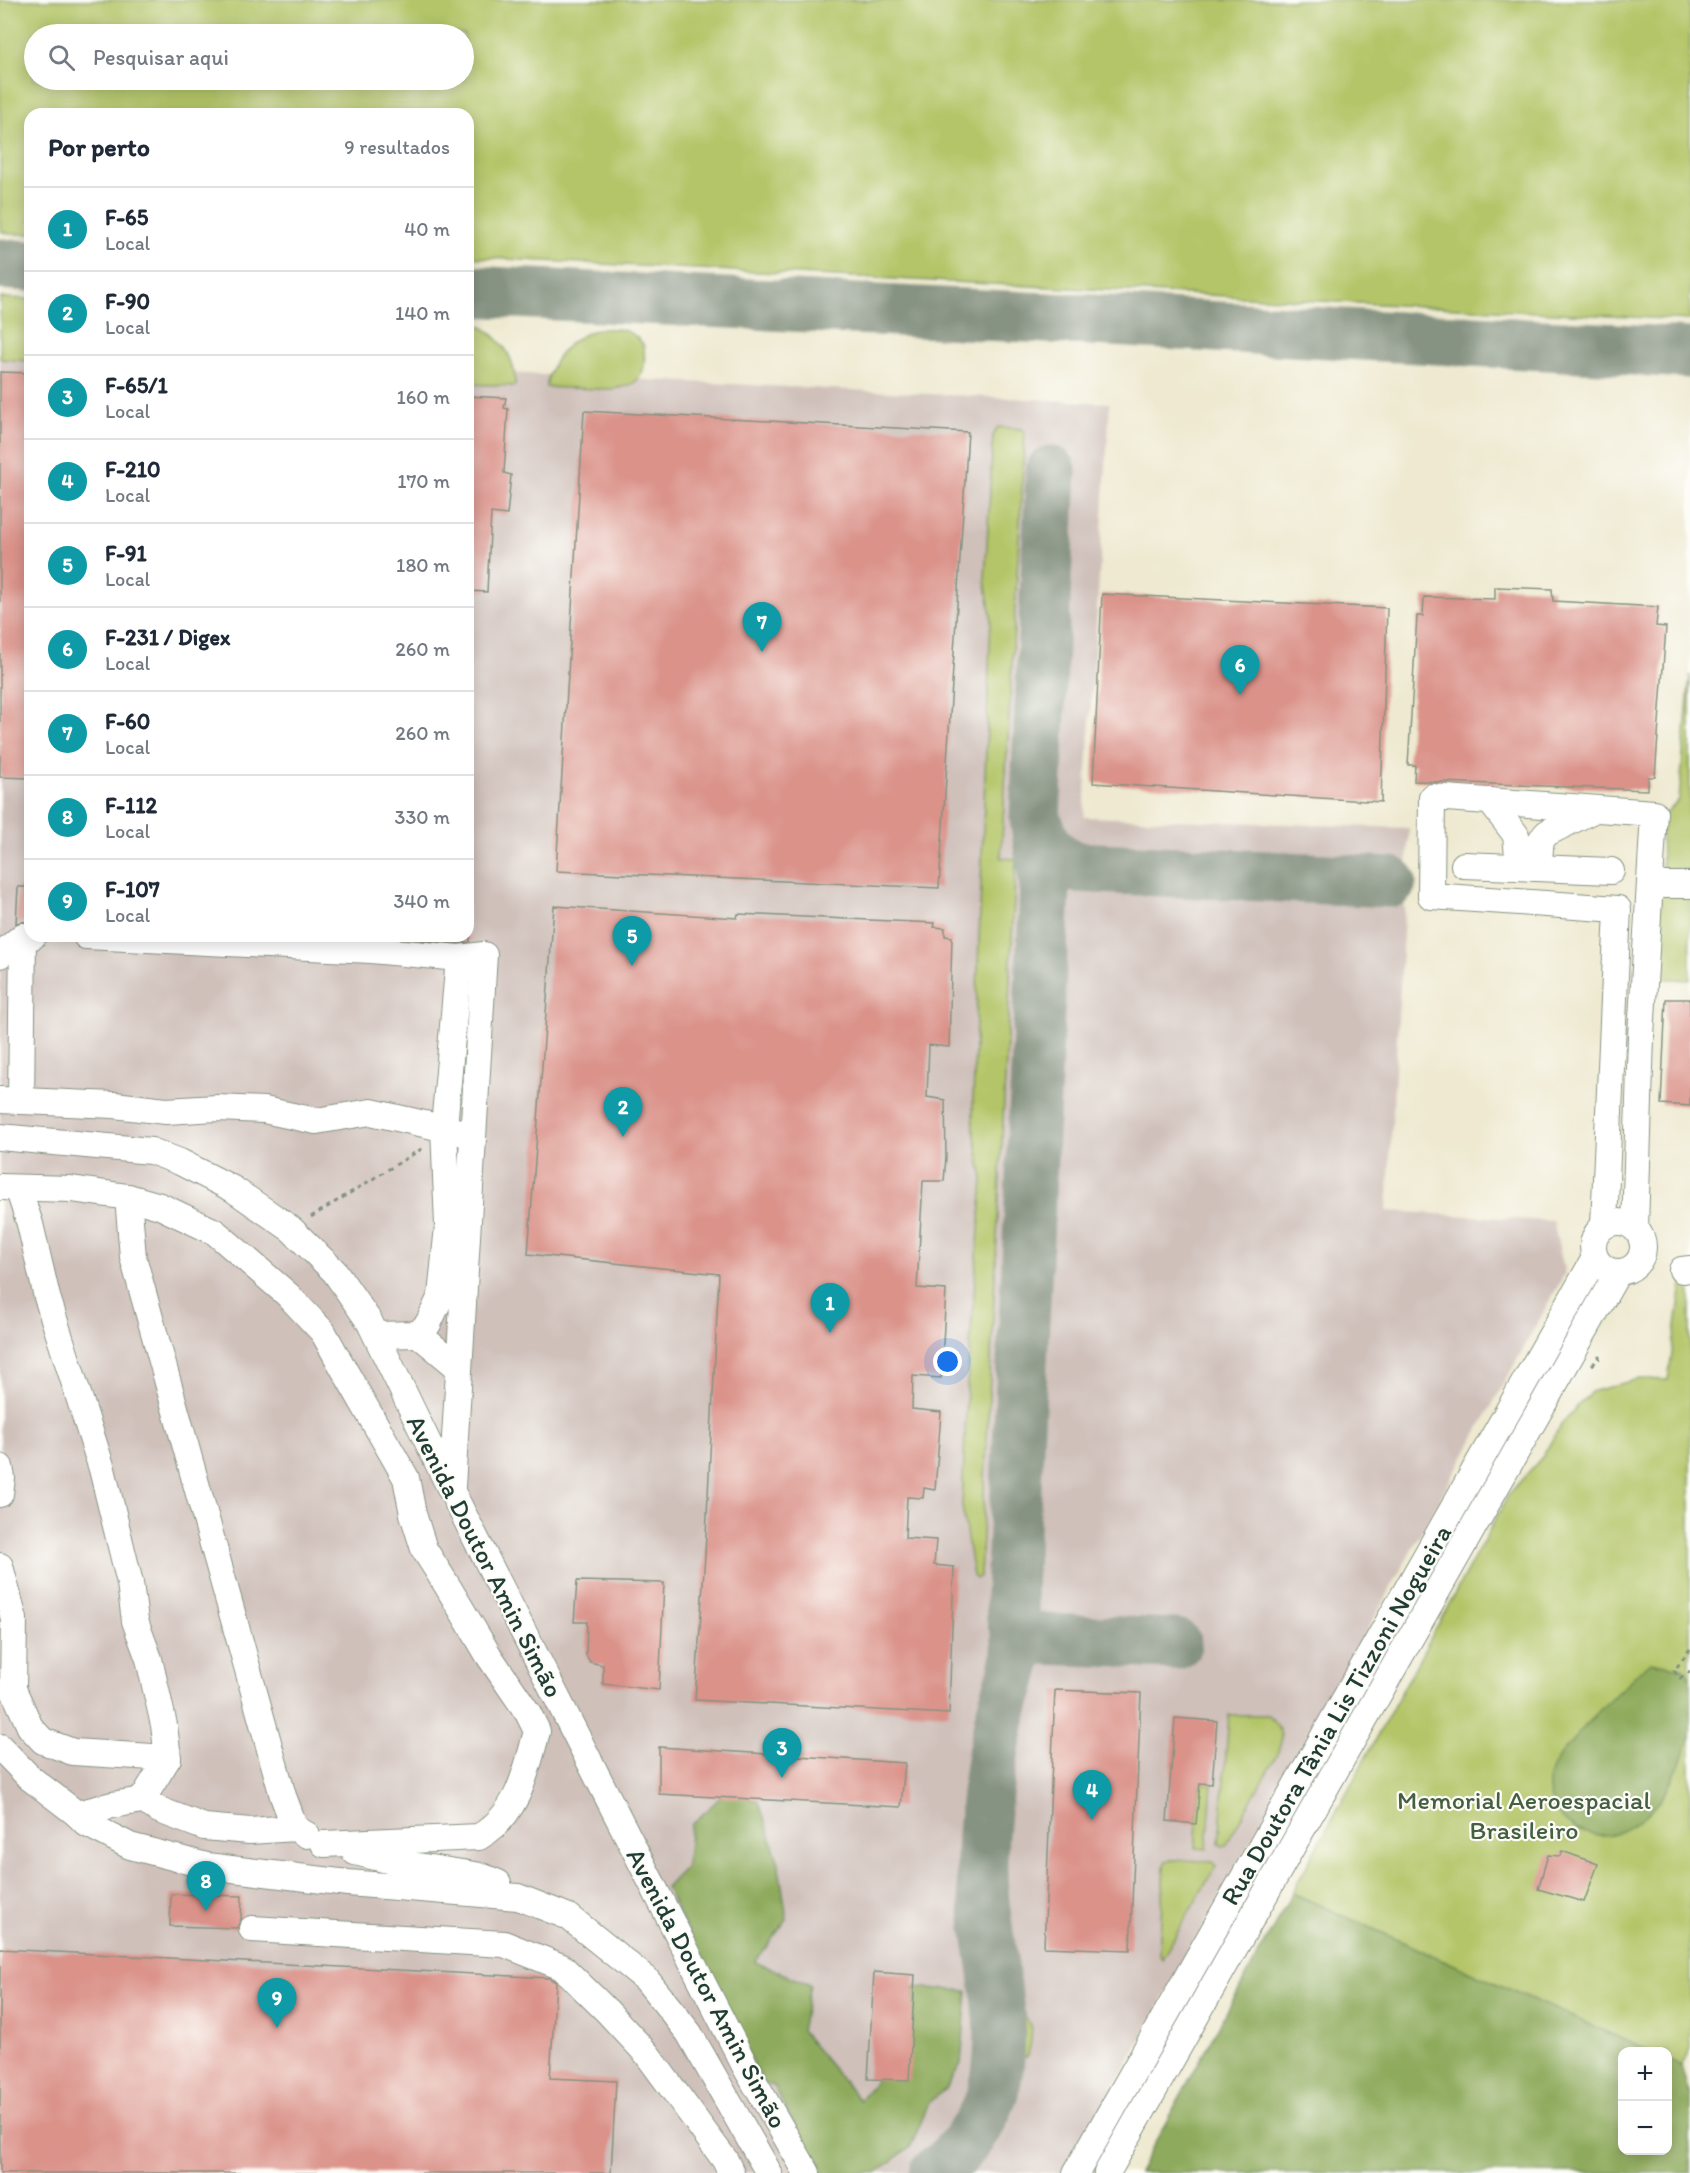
<!DOCTYPE html>
<html lang="pt">
<head>
<meta charset="utf-8">
<style>
	:root { --surface:#fff; --page:#f6f6f7; --text:#1f2937; --muted:#747a83; --line:#e0e1e3; --accent:#1a73e8 }
	body { margin:0; font-family:Itim,sans-serif; background:var(--page); color:var(--text) }
	.controls { position:absolute; right:18px; bottom:18px; display:grid; overflow:hidden; border-radius:12px; box-shadow:0 3px 15px #0003 }
	.controls button { width:54px; height:54px; display:grid; place-items:center; padding:0; border:0; border-bottom:2px solid var(--line); background:var(--surface); color:var(--text); font:30px sans-serif }
	.you { position:absolute; left:948px; top:1362px; width:21px; height:21px; margin:-15px; border:4px solid #fff; border-radius:50%; background:#1a73e8; box-shadow:0 0 0 9px #1a73e833 }
	.badge { display:grid; place-items:center; width:39px; height:39px; border-radius:50%; background:var(--accent); color:#fff; font-size:20px; font-weight:700 }
	.pin { position:absolute; translate:-50% -50px; filter:drop-shadow(0 2px 3px #0008) }
	.pin::after { content:''; position:absolute; top:32px; width:21px; height:18px; background:inherit; clip-path:polygon(0 0,100% 0,50% 100%) }
	.list { margin:0; padding:0; list-style:none }
	h2 { display:flex; justify-content:space-between; align-items:center; height:78px; margin:0; padding:0 24px; font-size:26px }
	h2 small { font-size:20px; font-weight:400; color:var(--muted) }
	.list li { display:grid; grid-template-columns:39px 1fr auto; gap:18px; align-items:center; box-sizing:border-box; height:84px; padding:0 24px; border-top:2px solid var(--line) }
	.list b { display:block; font-size:22px; white-space:nowrap }
	.list p { margin:0; font-size:20px; white-space:nowrap; color:var(--muted) }
	.list em { font-size:20px; font-style:normal; color:var(--muted) }
	.icon { flex:none; width:33px; height:33px; fill:none; stroke:currentColor; stroke-width:2; stroke-linecap:round; stroke-linejoin:round }
	.map { position:relative; flex:none; width:1690px; height:2173px; overflow:hidden }
	.search { position:absolute; background:var(--surface); box-shadow:0 3px 15px #0003; left:24px; top:24px; width:450px; height:66px; display:flex; align-items:center; gap:15px; box-sizing:border-box; padding:0 21px; border-radius:33px; color:var(--muted); font-size:22px }
	.panel { position:absolute; background:var(--surface); box-shadow:0 3px 15px #0003; left:24px; top:108px; width:450px; height:834px; border-radius:18px }
	.map>svg:first-child { display:block }
	.industrial { fill:#cfc0ba }
	.green { fill:#b3c568; stroke:#69814e; stroke-width:1.5; fill-rule:evenodd }
	.forest { fill:#8eaa5c; stroke:#567448; stroke-width:1.5 }
	.lines { fill:none; stroke-linecap:round; stroke-linejoin:round }
	.taxiway { stroke:#869382; stroke-width:51 }
	.building { fill:#da9289 }
	.minor-casing { stroke:#869382; stroke-width:28 }
	.path { stroke:#869382; stroke-width:3; stroke-dasharray:4.5 4.5; stroke-linecap:butt }
	.minor { stroke:#fff; stroke-width:26 }
	.labels { text-anchor:middle; dominant-baseline:central; stroke-width:4.5; stroke-linejoin:round; paint-order:stroke }
	.street-label { font-size:26px; fill:#1f3d34; stroke:#fdfcf7 }
	.park-label { font-size:26px; fill:#445f41; stroke:#fdfcf7 }
</style>
</head>
<body>
<div class="map">
<svg width="1690" height="2173" viewBox="0 0 1690 2173">
	<rect width="100%" height="100%" fill="#fdfcf7"/>
	<filter id="ink" filterUnits="userSpaceOnUse"><feTurbulence type="fractalNoise" baseFrequency=".0167" numOctaves="2"/><feDisplacementMap in="SourceGraphic" scale="12" xChannelSelector="R" yChannelSelector="G"/><feConvolveMatrix kernelMatrix="1 2 1 2 8 2 1 2 1" color-interpolation-filters="sRGB"/></filter>
	<filter id="wash" filterUnits="userSpaceOnUse"><feTurbulence type="fractalNoise" baseFrequency=".008" numOctaves="4" result="noise"/><feDisplacementMap in="SourceGraphic" scale="24" xChannelSelector="R" yChannelSelector="G"/><feGaussianBlur stdDeviation="1.35" result="paint"/><feColorMatrix in="noise" values="0 0 0 0 0 0 0 0 0 0 0 0 0 0 0 0 0 1.4 0 .05"/><feComposite in="paint" operator="in"/></filter>
	<g filter="url(#wash)">
		<rect width="100%" height="100%" fill="#eee9d0"/>
		<polygon class="industrial" points="0,348 30,349 30,936 468,936 468,371 1110,403 1084,817 1409,828 1387,1211 1553,1221 1565,1273 1067,2173 0,2173"/>
		<g class="green">
			<path d="M0,0h1690v320l-1222,-63v-143h-438v120h-20l-10,-3zM34,34h430v46h-430z"/>
			<polygon points="0,298 30,299 30,361 0,359"/>
			<path d="M468,321c20,5 41,26 45,46 2,6 2,13 2,19l-47,-2z"/>
			<path d="M597,329c21,-1 32,-2 46,15 8,42 -15,46 -50,45 -16,-1 -32,-1 -47,-2 6,-30 22,-48 51,-58z"/>
			<polygon points="998,427 1022,429 1025,432 1001,858 1016,859 980,1576 976,1579 973,1576 962,1506 967,1385 983,1179 973,1126 973,1101 991,615 985,580 993,436"/>
			<polygon points="1690,675 1690,871 1662,869 1661,819 1679,800"/>
			<polygon points="1657,890 1690,891 1690,980 1653,978"/>
			<polygon points="1682,1284 1690,1284 1690,2049 1681,2066 1668,2060 1668,2052 1649,2051 1292,1893 1509,1494 1543,1456 1561,1424 1591,1392 1638,1379 1668,1380"/>
			<path d="M1229,1715h40c13,16 16,22 7,41l-50,89 -3,1 -4,-2z"/>
			<polygon points="1200,1783 1212,1784 1207,1849 1195,1848"/>
			<polygon points="1169,1860 1212,1861 1216,1866 1162,1959 1159,1953 1164,1865 1166,1861"/>
			<path d="M1019,2008c15,17 15,28 8,49l-8,-1 -2,-4z"/>
		</g>
		<g class="forest">
			<path d="M1650,1662l32,6 8,9c0,17 0,42 0,59 -2,7 -6,15 -8,22 -13,32 -29,60 -63,74 -37,14 -78,-19 -69,-58 2,-10 11,-19 17,-27 25,-31 53,-58 83,-85z"/>
			<polygon points="727,1791 759,1802 778,1861 787,1919 755,1962 810,1985 801,2031 859,2100 905,2046 915,1987 967,1991 961,2064 946,2088 929,2103 911,2146 876,2173 813,2173 793,2140 797,2128 773,2086 764,2084 666,1888 686,1867 691,1825"/>
			<polygon points="1292,1893 1649,2051 1622,2052 1622,2150 1668,2150 1668,2060 1681,2066 1690,2095 1690,2173 1138,2173"/>
		</g>
		<g class="lines">
			<g class="taxiway">
				<polyline points="0,264 30,266"/>
				<polyline points="468,291 1091,320 1690,353"/>
				<polyline points="1051,471 1035,818 1045,888 1011,1592 1012,1620 1018,1630 1029,1635 1042,1639 1176,1644"/>
				<path d="M1040,829c7,21 16,29 36,38l315,15"/>
				<path d="M935,2173c28,-22 54,-57 61,-93 14,-75 -16,-148 -14,-222 1,-47 8,-93 18,-139 5,-22 15,-43 17,-66 1,-18 -3,-36 -5,-54"/>
			</g>
		</g>
		<g id="blocks">
			<g class="building">
				<polygon points="0,372 30,373 30,778 0,777"/>
				<polygon points="468,396 506,398 504,408 508,409 504,473 511,475 507,515 491,513 487,592 468,591"/>
				<polygon points="584,411 968,432 939,888 556,871"/>
				<polygon points="1495,587 1552,589 1553,601 1658,607 1656,626 1666,627 1655,777 1648,777 1648,790 1414,781 1415,765 1408,765 1417,616 1423,616 1424,597 1495,599"/>
				<polygon points="1102,594 1387,608 1381,802 1093,783"/>
				<polygon points="18,887 30,887 30,921 16,923"/>
				<polygon points="554,906 737,918 738,914 935,923 934,927 945,928 945,936 952,937 949,1047 929,1045 927,1097 945,1100 946,1157 944,1181 923,1181 917,1288 946,1290 941,1378 913,1376 912,1409 941,1412 939,1439 935,1490 924,1488 923,1498 907,1497 905,1538 936,1540 934,1565 954,1567 949,1714 695,1700 705,1555 719,1274 528,1254"/>
				<polygon points="423,936 470,936 470,942 459,943 422,940"/>
				<polygon points="1666,999 1690,999 1690,1106 1661,1104"/>
				<polygon points="577,1581 664,1583 659,1690 603,1684 603,1665 590,1662 586,1655 587,1622 574,1622"/>
				<polygon points="1055,1690 1141,1693 1130,1950 1044,1947"/>
				<polygon points="1175,1718 1217,1721 1212,1784 1200,1783 1196,1824 1167,1821"/>
				<polygon points="659,1747 905,1763 901,1807 659,1794"/>
				<polygon points="1562,1851 1598,1864 1584,1902 1538,1889 1548,1855 1560,1856"/>
				<polygon points="171,1894 242,1896 241,1919 237,1928 170,1926"/>
				<polygon points="0,1949 549,1978 556,1982 550,2078 616,2081 611,2173 0,2173"/>
				<polygon points="874,1972 915,1975 909,2080 868,2079"/>
			</g>
		</g>
	</g>
	<g filter="url(#ink)">
		<use href="#blocks" fill-opacity="0" stroke="#869382" stroke-width="1.5"/>
		<g class="lines">
			<g class="minor-casing">
				<g id="minor">
					<polyline points="1490,801 1516,835 1519,867"/>
					<polyline points="1464,865 1611,871"/>
					<polyline points="1538,868 1541,840 1547,833 1593,810"/>
					<polyline points="1650,885 1690,885"/>
					<polyline points="86,936 371,950 459,958 484,955 452,1487"/>
					<polyline points="0,955 23,936 33,936"/>
					<polyline points="0,1100 114,1105 166,1111 217,1108 264,1110 316,1121 371,1112 473,1135"/>
					<polyline points="21,1101 23,936"/>
					<polyline points="0,1137 151,1151 180,1162 233,1189 291,1229 335,1272 369,1321 451,1490 746,2068 807,2173"/>
					<path d="M0,1187l71,2 57,8 32,9 55,26 73,63 35,37 19,34 64,112 7,36 11,35 24,38 41,69 39,57 9,18c-11,42 -19,83 -58,106l-155,7"/>
					<polyline points="18,1188 30,1224 47,1297 102,1469 130,1583 135,1621 149,1659 164,1725 168,1758 142,1800"/>
					<polyline points="128,1197 133,1257 283,1796 295,1828"/>
					<circle cx="1618" cy="1247" r="25"/>
					<polyline points="1604,1225 1618,909 1431,896 1432,797 1654,813 1641,1036 1635,1228"/>
					<polyline points="1682,1270 1690,1269"/>
					<polyline points="418,1334 459,1368"/>
					<polyline points="376,1335 418,1334 428,1324 441,1296 448,1226 444,1127 459,958"/>
					<polyline points="0,1467 2,1478 0,1494"/>
					<polyline points="0,1566 14,1619 13,1689 30,1727 43,1741 73,1752 168,1758"/>
					<polyline points="0,1747 30,1778 77,1814 87,1824 130,1846 207,1866 348,1883 518,1897 569,1917 646,1979 689,2033 769,2173"/>
					<polyline points="77,1814 112,1805 142,1800 159,1810 204,1827 250,1831 295,1828 307,1835"/>
					<polyline points="355,1852 405,1864 481,1876 498,1883"/>
					<polyline points="252,1929 504,1944 562,1967 607,2011 647,2054 725,2160 731,2173"/>
					<polyline points="1076,2173 1595,1258"/>
					<polyline points="1107,2173 1618,1272"/>
				</g>
			</g>
			<g class="path">
				<polyline points="311,1217 423,1148"/>
				<polyline points="1592,1365 1599,1359 1599,1351"/>
				<polyline points="1690,1649 1674,1671 1680,1678 1690,1672"/>
			</g>
			<use href="#minor" class="minor"/>
		</g>
	</g>
	<g class="labels">
		<g class="street-label">
			<text transform="translate(485 1556) rotate(63)">Avenida Doutor Amin Simão</text>
			<text transform="translate(1336 1715) rotate(-60)">Rua Doutora Tânia Lis Tizzoni Nogueira</text>
			<text transform="translate(707 1988) rotate(62)">Avenida Doutor Amin Simão</text>
		</g>
		<g class="park-label">
			<text x="1524" y="1800">Memorial Aeroespacial<tspan x="1524" dy="30">Brasileiro</tspan></text>
		</g>
	</g>
</svg>
<div class="controls">
<button>+</button>
<button>−</button>
</div>
<div class="you"></div>
<div class="pin badge" style="left:830px;top:1333px;background:#0f9aa8">1</div>
<div class="pin badge" style="left:623px;top:1137px;background:#0f9aa8">2</div>
<div class="pin badge" style="left:782px;top:1778px;background:#0f9aa8">3</div>
<div class="pin badge" style="left:1092px;top:1820px;background:#0f9aa8">4</div>
<div class="pin badge" style="left:632px;top:966px;background:#0f9aa8">5</div>
<div class="pin badge" style="left:1240px;top:695px;background:#0f9aa8">6</div>
<div class="pin badge" style="left:762px;top:652px;background:#0f9aa8">7</div>
<div class="pin badge" style="left:206px;top:1911px;background:#0f9aa8">8</div>
<div class="pin badge" style="left:277px;top:2028px;background:#0f9aa8">9</div>
<div class="search"><svg class="icon" aria-label="search" viewBox="0 0 24 24"><circle cx="10" cy="10" r="6"/><path d="M15 15l6 6"/></svg>Pesquisar aqui</div>
<section class="panel">
<h2>Por perto<small>9 resultados</small></h2>
<ul class="list">
<li><span class="badge" style="background:#0f9aa8">1</span><div><b>F-65</b><p>Local</p></div><em>40 m</em></li>
<li><span class="badge" style="background:#0f9aa8">2</span><div><b>F-90</b><p>Local</p></div><em>140 m</em></li>
<li><span class="badge" style="background:#0f9aa8">3</span><div><b>F-65/1</b><p>Local</p></div><em>160 m</em></li>
<li><span class="badge" style="background:#0f9aa8">4</span><div><b>F-210</b><p>Local</p></div><em>170 m</em></li>
<li><span class="badge" style="background:#0f9aa8">5</span><div><b>F-91</b><p>Local</p></div><em>180 m</em></li>
<li><span class="badge" style="background:#0f9aa8">6</span><div><b>F-231 / Digex</b><p>Local</p></div><em>260 m</em></li>
<li><span class="badge" style="background:#0f9aa8">7</span><div><b>F-60</b><p>Local</p></div><em>260 m</em></li>
<li><span class="badge" style="background:#0f9aa8">8</span><div><b>F-112</b><p>Local</p></div><em>330 m</em></li>
<li><span class="badge" style="background:#0f9aa8">9</span><div><b>F-107</b><p>Local</p></div><em>340 m</em></li>
</ul>
</section>
</div>
</body>
</html>
